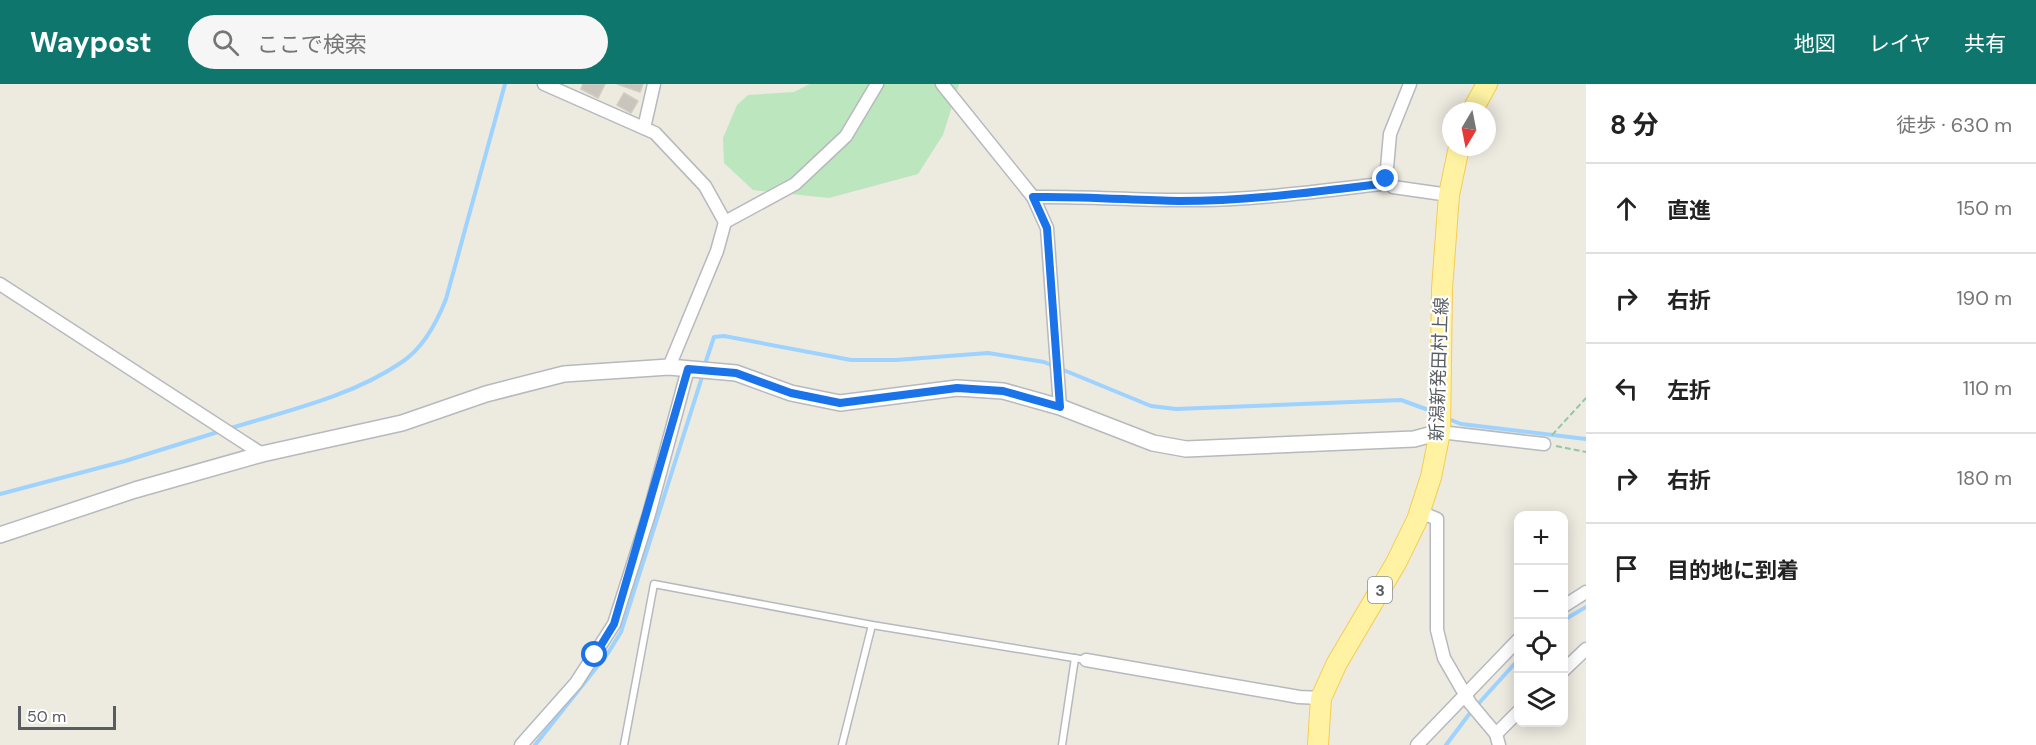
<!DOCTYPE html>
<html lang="ja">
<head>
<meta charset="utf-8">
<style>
	:root { --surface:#fff; --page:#f6f6f6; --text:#222; --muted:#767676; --line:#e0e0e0; --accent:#0f766e }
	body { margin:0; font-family:"DM Sans","Noto Sans JP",sans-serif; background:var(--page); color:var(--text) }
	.controls { position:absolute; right:18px; bottom:18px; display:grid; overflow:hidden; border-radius:12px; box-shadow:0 3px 15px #0003 }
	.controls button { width:54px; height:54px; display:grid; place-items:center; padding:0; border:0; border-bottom:2px solid var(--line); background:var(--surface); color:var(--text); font:30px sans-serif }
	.compass { position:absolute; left:1442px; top:18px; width:54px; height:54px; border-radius:50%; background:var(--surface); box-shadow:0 3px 15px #0003; rotate:190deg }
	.scale { position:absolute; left:18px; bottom:15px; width:98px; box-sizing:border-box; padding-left:6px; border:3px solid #595d62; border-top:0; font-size:16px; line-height:21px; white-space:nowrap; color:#595d62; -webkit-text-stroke:4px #fff; paint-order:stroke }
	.stop { position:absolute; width:18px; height:18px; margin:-14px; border:4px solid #1a73e8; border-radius:50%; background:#fff }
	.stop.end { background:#1a73e8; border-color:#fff; box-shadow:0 2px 6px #0008 }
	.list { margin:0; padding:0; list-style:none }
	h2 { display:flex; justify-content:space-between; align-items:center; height:78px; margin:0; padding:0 24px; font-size:26px }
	h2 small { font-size:20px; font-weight:400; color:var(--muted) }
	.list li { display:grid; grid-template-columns:39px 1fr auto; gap:18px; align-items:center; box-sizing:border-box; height:90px; padding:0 24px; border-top:2px solid var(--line) }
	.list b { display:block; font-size:22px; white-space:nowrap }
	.list em { font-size:20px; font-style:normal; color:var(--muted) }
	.icon { flex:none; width:33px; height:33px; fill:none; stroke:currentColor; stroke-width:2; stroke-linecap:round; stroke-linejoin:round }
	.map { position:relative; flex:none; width:1586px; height:661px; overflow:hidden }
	header { display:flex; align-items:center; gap:36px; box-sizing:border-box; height:84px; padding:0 30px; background:var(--accent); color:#fff }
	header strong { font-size:28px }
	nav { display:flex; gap:33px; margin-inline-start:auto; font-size:21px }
	.search { width:420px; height:54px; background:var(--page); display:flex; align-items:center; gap:15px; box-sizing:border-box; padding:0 21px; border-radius:33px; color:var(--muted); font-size:22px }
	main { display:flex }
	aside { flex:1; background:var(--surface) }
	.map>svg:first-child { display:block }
	.green { fill:#bce6bd }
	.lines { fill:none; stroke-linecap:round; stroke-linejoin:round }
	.stream { stroke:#9ed2ff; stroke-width:4 }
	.building { fill:#c8c4be; stroke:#d2ccbf; stroke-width:1.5 }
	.service-casing { stroke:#b6b9be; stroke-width:9 }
	.minor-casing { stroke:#b6b9be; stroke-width:15 }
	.tertiary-casing { stroke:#b6b9be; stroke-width:18 }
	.primary-casing { stroke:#f5cc52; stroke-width:22 }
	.path { stroke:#95c7a4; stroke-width:2; stroke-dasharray:6 3; stroke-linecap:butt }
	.service { stroke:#fff; stroke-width:6 }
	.minor { stroke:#fff; stroke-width:12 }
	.tertiary { stroke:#fff; stroke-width:15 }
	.primary { stroke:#fff3a3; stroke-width:20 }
	.route { stroke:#1a73e8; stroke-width:8 }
	.labels { text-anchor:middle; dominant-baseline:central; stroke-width:4.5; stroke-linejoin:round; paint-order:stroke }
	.shield { fill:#fff; stroke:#8b8e91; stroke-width:1.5 }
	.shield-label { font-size:16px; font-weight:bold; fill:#595d62 }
	.street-label { font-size:18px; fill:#595d62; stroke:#fff }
</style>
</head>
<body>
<header>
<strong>Waypost</strong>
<div class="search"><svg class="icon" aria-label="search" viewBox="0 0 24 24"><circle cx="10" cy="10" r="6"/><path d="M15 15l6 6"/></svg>ここで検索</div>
<nav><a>地図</a><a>レイヤ</a><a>共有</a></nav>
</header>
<main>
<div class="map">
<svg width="1586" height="661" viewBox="0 0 1586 661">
	<rect width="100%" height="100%" fill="#edeae0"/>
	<polygon class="green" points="810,0 959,0 943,51 918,90 829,114 753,106 724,79 723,54 737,21 748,11 794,8"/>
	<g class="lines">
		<g class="stream">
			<polyline points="704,283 714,253 724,252 851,276 896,276 988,269 1044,278 1151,322 1176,325 1401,316 1434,328"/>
			<polyline points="1446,334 1461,340 1586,355"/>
			<path d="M228,345c58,-18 123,-32 174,-67 21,-14 35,-40 44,-63l59,-215"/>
			<polyline points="0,410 125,377 221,347"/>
			<polyline points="1564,536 1586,523"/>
			<polyline points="535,661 608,569 621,548 703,290"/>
			<polyline points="1446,661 1470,629 1518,576"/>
		</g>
	</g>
	<g class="building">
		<polygon points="583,0 605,0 598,14 581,5"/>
		<polygon points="617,0 643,0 640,8"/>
		<polygon points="624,9 638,17 631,29 617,21"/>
	</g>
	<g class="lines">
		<g class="service-casing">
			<g id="service">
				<polyline points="624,661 654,500 872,541 1086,576"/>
				<polyline points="842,661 872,541"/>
				<polyline points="1062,661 1075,574"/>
			</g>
		</g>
		<g class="minor-casing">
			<g id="minor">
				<polyline points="544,0 655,49 705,102 725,138"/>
				<polyline points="942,0 1033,113 1047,144 1060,323"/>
				<polyline points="1410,0 1390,50 1386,95 1393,103 1449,111"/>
				<polyline points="644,44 654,0"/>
				<path d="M1033,113c49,-1 97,3 146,3 67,1 134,-8 201,-16l6,-5"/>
				<polyline points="0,200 262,370"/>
				<polyline points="669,283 717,167 725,138 795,100 846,52 877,0"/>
				<polyline points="1440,348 1544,360"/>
				<polyline points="1420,428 1437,435 1437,546 1444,574 1470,619 1496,650 1499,661"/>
				<polyline points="1564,522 1586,508"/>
				<polyline points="1086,576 1299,613 1321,614"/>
				<polyline points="1564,586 1586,565"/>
				<polyline points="1496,650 1518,628"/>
				<polyline points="521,661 576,599 614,540 649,430 688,285"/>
				<polyline points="1417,661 1518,556"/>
			</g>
		</g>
		<g class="tertiary-casing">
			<polyline id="tertiary" points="0,451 135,406 262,370 402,339 486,310 564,290 669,283 736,289 791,309 840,319 957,304 1003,307 1060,323 1153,359 1186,365 1414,355 1440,348"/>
		</g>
		<g class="primary-casing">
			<g id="primary">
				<polyline points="1472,27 1487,0"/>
				<polyline points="1318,661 1321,614 1337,579 1396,479 1417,436 1431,393 1440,348 1442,205 1449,111 1459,63"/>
			</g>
		</g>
		<g class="path">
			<polyline points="1552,351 1586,314"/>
			<polyline points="1556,362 1586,368"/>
		</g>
		<use href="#service" class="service"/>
		<use href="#minor" class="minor"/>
		<use href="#tertiary" class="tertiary"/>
		<use href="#primary" class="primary"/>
	</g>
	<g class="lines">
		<path class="route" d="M595,571l19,-31 74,-255 48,4 55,20 49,10 117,-15 46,3 57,16 -13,-179 -14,-31c49,-1 97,3 146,4 67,0 134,-9 201,-17l6,-5"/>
	</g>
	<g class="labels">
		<rect class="shield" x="1368" y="493" width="24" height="26" rx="4.5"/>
		<g class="shield-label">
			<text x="1380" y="506">3</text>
		</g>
		<g class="street-label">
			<text transform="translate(1439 285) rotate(-88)">新潟新発田村上線</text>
		</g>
	</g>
</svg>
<div class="controls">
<button>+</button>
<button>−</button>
<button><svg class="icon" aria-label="locate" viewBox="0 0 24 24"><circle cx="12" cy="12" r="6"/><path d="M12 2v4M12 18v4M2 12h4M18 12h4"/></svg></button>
<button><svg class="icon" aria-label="layers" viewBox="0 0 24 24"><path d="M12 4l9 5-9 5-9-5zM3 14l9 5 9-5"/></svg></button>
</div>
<svg class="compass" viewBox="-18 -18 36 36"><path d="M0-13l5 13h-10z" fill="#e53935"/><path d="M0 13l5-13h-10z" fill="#767676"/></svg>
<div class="scale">50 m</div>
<div class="stop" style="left:595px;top:571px"></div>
<div class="stop end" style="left:1386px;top:95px"></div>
</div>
<aside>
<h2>8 分<small>徒歩 · 630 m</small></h2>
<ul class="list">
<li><svg class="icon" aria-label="ahead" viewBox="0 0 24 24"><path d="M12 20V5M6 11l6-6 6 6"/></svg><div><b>直進</b></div><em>150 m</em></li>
<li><svg class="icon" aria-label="right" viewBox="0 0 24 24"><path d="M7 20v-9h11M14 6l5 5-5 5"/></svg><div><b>右折</b></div><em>190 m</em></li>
<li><svg class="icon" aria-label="left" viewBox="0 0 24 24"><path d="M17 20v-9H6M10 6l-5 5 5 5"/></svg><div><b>左折</b></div><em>110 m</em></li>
<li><svg class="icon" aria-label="right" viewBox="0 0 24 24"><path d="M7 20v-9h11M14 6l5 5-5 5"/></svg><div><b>右折</b></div><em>180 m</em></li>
<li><svg class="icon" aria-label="arrive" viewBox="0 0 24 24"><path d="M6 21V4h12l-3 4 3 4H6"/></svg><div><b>目的地に到着</b></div></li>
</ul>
</aside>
</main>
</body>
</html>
